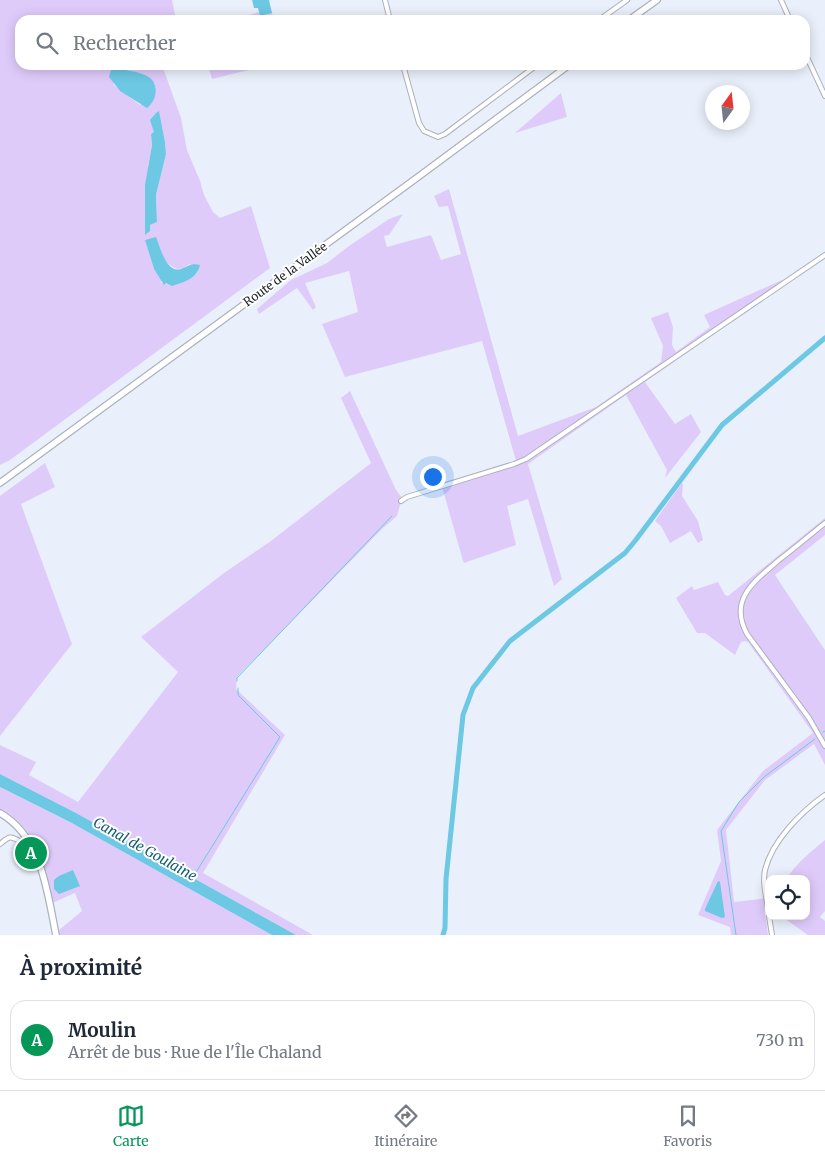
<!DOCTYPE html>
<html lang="fr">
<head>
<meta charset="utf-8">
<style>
	:root { --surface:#fff; --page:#f6f6f7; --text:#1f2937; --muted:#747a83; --line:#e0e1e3; --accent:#059758 }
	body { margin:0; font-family:Merriweather,serif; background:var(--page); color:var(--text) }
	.controls { position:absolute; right:15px; bottom:15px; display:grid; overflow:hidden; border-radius:10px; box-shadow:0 2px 12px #0003 }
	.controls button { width:45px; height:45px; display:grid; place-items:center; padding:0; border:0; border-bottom:1px solid var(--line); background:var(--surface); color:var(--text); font:25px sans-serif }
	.compass { position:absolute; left:705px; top:85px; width:45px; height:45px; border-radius:50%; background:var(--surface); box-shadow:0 2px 12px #0003; rotate:15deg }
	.you { position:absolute; left:432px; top:476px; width:18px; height:18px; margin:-12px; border:4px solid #fff; border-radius:50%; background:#1a73e8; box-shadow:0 0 0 8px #1a73e833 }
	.badge { display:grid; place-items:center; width:32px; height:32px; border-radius:50%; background:var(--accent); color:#fff; font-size:16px; font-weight:700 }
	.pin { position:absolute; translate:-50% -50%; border:2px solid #fff; box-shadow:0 1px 5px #0006 }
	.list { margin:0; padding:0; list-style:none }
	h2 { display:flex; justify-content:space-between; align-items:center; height:65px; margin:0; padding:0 20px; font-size:21px }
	h2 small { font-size:16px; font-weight:400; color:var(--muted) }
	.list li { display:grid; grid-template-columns:32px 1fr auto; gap:15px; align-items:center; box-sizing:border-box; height:80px; margin:0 10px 10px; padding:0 10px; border:1px solid var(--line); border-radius:15px }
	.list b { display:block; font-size:19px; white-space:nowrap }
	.list p { margin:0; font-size:16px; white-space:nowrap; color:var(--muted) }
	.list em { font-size:16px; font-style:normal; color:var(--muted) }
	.icon { flex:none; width:28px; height:28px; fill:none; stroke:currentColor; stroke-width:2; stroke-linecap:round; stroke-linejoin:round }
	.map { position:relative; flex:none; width:825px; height:935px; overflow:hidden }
	.search { position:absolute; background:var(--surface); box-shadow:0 2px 12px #0003; left:15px; right:15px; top:15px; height:55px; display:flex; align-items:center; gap:12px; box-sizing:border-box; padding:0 18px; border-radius:15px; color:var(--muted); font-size:19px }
	.sheet { height:155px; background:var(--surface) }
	nav { display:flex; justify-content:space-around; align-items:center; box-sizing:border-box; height:70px; border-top:1px solid var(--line); background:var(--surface); font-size:14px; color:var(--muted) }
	nav a { display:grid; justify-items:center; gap:2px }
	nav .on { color:var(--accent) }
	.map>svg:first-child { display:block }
	.green { fill:#dfcbfa; fill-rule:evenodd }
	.water { fill:#6cc8e3 }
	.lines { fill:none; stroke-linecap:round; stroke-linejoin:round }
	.stream { stroke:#6cc8e3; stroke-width:1 }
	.canal { stroke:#6cc8e3; stroke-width:5 }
	.street-casing { stroke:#acb1bb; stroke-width:6 }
	.secondary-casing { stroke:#acb1bb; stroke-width:8 }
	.street { stroke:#fff; stroke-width:4 }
	.secondary { stroke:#fff; stroke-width:5.5 }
	.labels { text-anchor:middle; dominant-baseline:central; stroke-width:4; stroke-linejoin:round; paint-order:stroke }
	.street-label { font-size:12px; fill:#25272b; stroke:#fff }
	.water-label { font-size:14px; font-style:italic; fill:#125e71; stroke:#fff }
</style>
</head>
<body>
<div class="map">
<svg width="825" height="935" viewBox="0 0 825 935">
	<rect width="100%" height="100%" fill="#eaf0fb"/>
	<g class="green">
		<path d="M0,0h172l4,20h-156v45h142l19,53 6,32 13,31 4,14 9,17 7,6 31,-12 19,62 -260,192 -10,5zM116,69c18,3 31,2 40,19l-16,17 -26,-20 -1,-4zM159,112l6,30 1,12 -10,41 1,27 -7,3 -2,-58 4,-22 -1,-11 3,-2zM145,239c7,8 24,30 34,30 4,0 7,-3 11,-5l8,8c-10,10 -22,13 -37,11v-5l-7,-9z"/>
		<polygon points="259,12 261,16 272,13 274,20 232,20"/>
		<polygon points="208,65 269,65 212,79"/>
		<polygon points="561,93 567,117 515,133"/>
		<polygon points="449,189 518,436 596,407 661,362 663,346 651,318 668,312 673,327 672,345 676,352 710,327 704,315 782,280 785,286 725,326 645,382 675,424 691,414 701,432 665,478 667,470 626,395 528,464 562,579 554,586 528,499 507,506 516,545 464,563 463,561 441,483 516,461 482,341 345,377 322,324 358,312 349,271 305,283 316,307 313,310 297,288 259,314 257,309 291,280 327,263 349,246 389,219 403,214 389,235 384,236 387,247 431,235 441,260 461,254 448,206 439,207 434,196"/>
		<polygon points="350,391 396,490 402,498 397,516 382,529 237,677 236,689 285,735 203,873 313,935 296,935 76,813 0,774 0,745 36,762 29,775 78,802 178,672 141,637 224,573 271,541 371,463 341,398"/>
		<polygon points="45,463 55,487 21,504 72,644 0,736 0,496"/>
		<polygon points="682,483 683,485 682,496 698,521 703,540 698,543 691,531 670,543 661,526 655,521"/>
		<polygon points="825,518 825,535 775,575 825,650 825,765 814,744 765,780 726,830 734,902 769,898 769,913 765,913 768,935 731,935 730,927 698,915 721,861 717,830 763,771 813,733 748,642 745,641 741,642 735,655 705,633 697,633 676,598 692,586 694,590 718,582 725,595 728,596"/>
		<path d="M0,787l70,35 202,113h-212l-1,-5 23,-19 -7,-18 -23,10 -10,-34c1,-22 -22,-52 -42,-60z"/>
		<path d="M825,840v71l-5,6 5,4v14h-17l-27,-19h25v-37h-20c11,-16 24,-27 39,-39z"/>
	</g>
	<g class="water">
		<polygon points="252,0 269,0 272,13 260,16 258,8 254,8"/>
		<path d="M116,69c10,1 20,2 29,6 15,6 13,25 2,33l-27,-17 -11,-14 2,-7z"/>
		<polygon points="159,111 165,142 166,154 156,195 157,222 150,225 150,231 145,235 145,185 152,145 151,134 154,132 150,120 156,113"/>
		<path d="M156,237c4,9 10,37 25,32 8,-3 10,-6 19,-4 -3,14 -16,17 -28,21l-6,-3 -2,2 -10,-16 -9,-29z"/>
		<polygon points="0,774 76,813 296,935 272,935 70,822 0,787"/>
		<polygon points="73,870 80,886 59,894 54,889 54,880 59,876"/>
		<polygon points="718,881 720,882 725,917 722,918 705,911 705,909"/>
	</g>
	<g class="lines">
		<g class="stream">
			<polyline points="237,681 237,678 392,516"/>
			<polyline points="823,732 825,731"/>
			<polyline points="195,874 280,737 238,695 238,688"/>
			<polyline points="736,935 721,831 739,802 764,777 815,739"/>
		</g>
		<polyline class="canal" points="443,935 445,928 446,879 463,715 473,688 510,641 625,553 635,541 722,425 825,338"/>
		<g class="street-casing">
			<g id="street">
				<polyline points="385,0 390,20"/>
				<polyline points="781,0 790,20"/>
				<polyline points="599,20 627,0"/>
				<polyline points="805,53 825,96"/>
				<polyline points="403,65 419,123 424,131 438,137 445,134 537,65"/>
				<polyline points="401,501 407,497 514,464 526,459 825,255"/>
				<path d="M825,523c-15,12 -30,25 -46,37 -24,21 -51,39 -32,74l62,84 16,28"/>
				<path d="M0,844c13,-11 11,-6 24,-1l6,-2"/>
				<path d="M769,913c-2,-13 -7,-29 -4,-43 7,-29 36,-58 60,-75"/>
				<polyline points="769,916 772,935"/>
			</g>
		</g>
		<g class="secondary-casing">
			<g id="secondary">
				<polyline points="629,20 657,0"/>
				<polyline points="0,483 418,177 569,65"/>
				<path d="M0,813c42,24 47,78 56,122"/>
			</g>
		</g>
		<use href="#street" class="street"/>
		<use href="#secondary" class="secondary"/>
	</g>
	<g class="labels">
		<g class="street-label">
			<text transform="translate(285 274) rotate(-36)">Route de la Vallée</text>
		</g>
		<g class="water-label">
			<text transform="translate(145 849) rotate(29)">Canal de Goulaine</text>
		</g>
	</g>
</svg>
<div class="controls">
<button><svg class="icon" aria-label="locate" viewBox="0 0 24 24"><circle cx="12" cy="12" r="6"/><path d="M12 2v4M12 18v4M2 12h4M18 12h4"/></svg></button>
</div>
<svg class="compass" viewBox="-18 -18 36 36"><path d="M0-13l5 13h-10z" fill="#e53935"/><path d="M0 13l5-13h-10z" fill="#747a83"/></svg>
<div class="you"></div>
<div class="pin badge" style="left:31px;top:853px">A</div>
<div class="search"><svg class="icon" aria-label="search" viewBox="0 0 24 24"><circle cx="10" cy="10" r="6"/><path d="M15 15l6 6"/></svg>Rechercher</div>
</div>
<section class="sheet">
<h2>À proximité<small></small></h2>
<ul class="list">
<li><span class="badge">A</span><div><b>Moulin</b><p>Arrêt de bus · Rue de l'Île Chaland</p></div><em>730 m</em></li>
</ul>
</section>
<nav>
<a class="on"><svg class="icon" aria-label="map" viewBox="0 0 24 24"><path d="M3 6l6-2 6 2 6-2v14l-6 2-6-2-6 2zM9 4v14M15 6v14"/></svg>Carte</a>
<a><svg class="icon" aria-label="directions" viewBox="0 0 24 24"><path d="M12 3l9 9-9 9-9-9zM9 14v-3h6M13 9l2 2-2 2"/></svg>Itinéraire</a>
<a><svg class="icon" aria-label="saved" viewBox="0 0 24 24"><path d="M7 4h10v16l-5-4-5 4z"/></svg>Favoris</a>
</nav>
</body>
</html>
